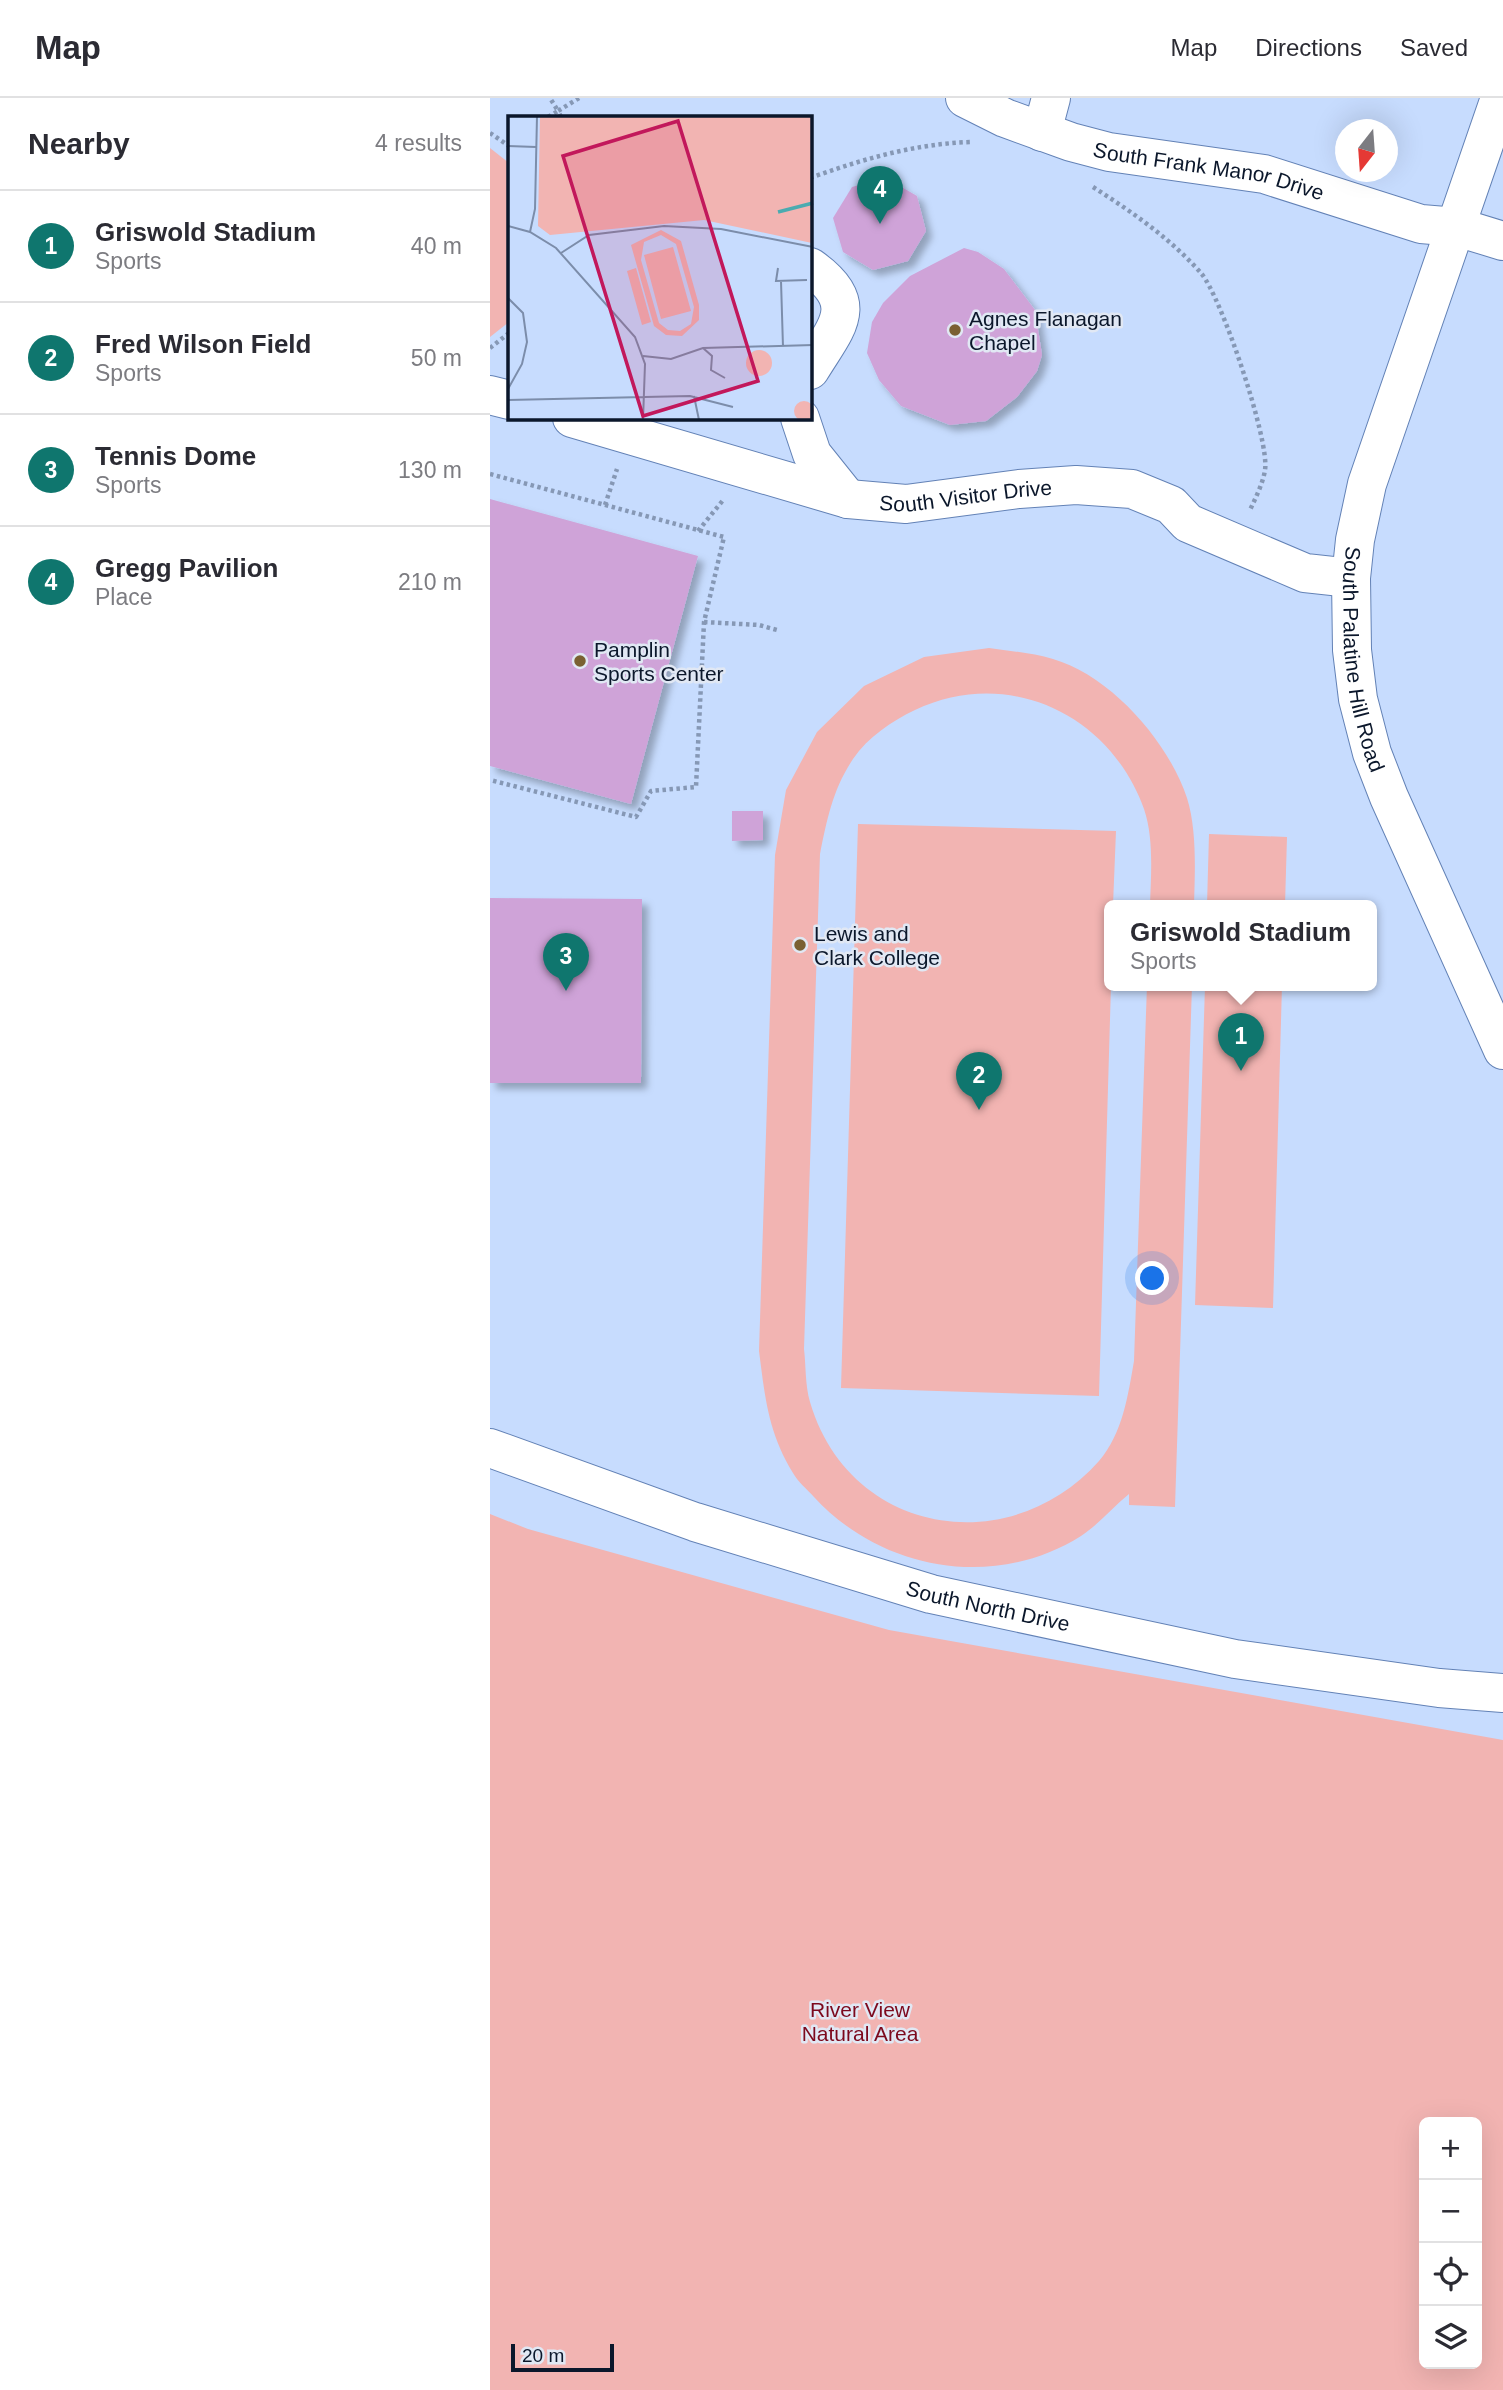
<!DOCTYPE html>
<html lang="en">
<head>
<meta charset="utf-8">
<style>
	:root { --surface:#fff; --page:#f7f7f7; --text:#2b2b33; --muted:#7c7c81; --line:#e1e1e2; --accent:#0f766e }
	body { margin:0; font-family:Helvetica,sans-serif; background:var(--page); color:var(--text) }
	.controls { position:absolute; right:21px; bottom:21px; display:grid; overflow:hidden; border-radius:10px; box-shadow:0 7px 28px #0002 }
	.controls button { width:63px; height:63px; display:grid; place-items:center; padding:0; border:0; border-bottom:2px solid var(--line); background:var(--surface); color:var(--text); font:35px sans-serif }
	.compass { position:absolute; left:845px; top:21px; width:63px; height:63px; border-radius:50%; background:var(--surface); box-shadow:0 7px 28px #0002; rotate:197deg }
	.scale { position:absolute; left:21px; bottom:18px; width:103px; box-sizing:border-box; padding-left:7px; border:4px solid #0b172b; border-top:0; font-size:19px; line-height:24px; white-space:nowrap; color:#0b172b; -webkit-text-stroke:5px #e1e8f4; paint-order:stroke }
	.you { position:absolute; left:663px; top:1181px; width:24px; height:24px; margin:-18px; border:5px solid #fff; border-radius:50%; background:#1a73e8; box-shadow:0 0 0 10px #1a73e833 }
	.badge { display:grid; place-items:center; width:46px; height:46px; border-radius:50%; background:var(--accent); color:#fff; font-size:23px; font-weight:700 }
	.pin { position:absolute; translate:-50% -58px; filter:drop-shadow(0 2px 4px #0008) }
	.pin::after { content:''; position:absolute; top:37px; width:24px; height:21px; background:inherit; clip-path:polygon(0 0,100% 0,50% 100%) }
	.popup { position:absolute; left:614px; top:802px; width:273px; height:91px; box-sizing:border-box; display:grid; place-content:center; border-radius:10px; background:var(--surface); filter:drop-shadow(0 2px 5px #0005); font-size:23px; white-space:nowrap; color:var(--muted) }
	.popup b { font-size:26px; color:var(--text) }
	.popup::after { content:''; position:absolute; left:50%; top:100%; margin-left:-14px; border:14px solid transparent; border-top-color:var(--surface) }
	.list { margin:0; padding:0; list-style:none }
	h2 { display:flex; justify-content:space-between; align-items:center; height:91px; margin:0; padding:0 28px; font-size:30px }
	h2 small { font-size:23px; font-weight:400; color:var(--muted) }
	.list li { display:grid; grid-template-columns:46px 1fr auto; gap:21px; align-items:center; box-sizing:border-box; height:112px; padding:0 28px; border-top:2px solid var(--line) }
	.list b { display:block; font-size:26px; white-space:nowrap }
	.list p { margin:0; font-size:23px; white-space:nowrap; color:var(--muted) }
	.list em { font-size:23px; font-style:normal; color:var(--muted) }
	.icon { flex:none; width:38px; height:38px; fill:none; stroke:currentColor; stroke-width:2; stroke-linecap:round; stroke-linejoin:round }
	.map { position:relative; flex:none; width:1013px; height:2292px; overflow:hidden }
	header { display:flex; align-items:center; gap:42px; box-sizing:border-box; height:98px; padding:0 35px; background:var(--surface); border-bottom:2px solid var(--line) }
	header strong { font-size:33px }
	nav { display:flex; gap:38px; margin-inline-start:auto; font-size:24px }
	main { display:flex }
	aside { flex:1; background:var(--surface) }
	.map>svg:first-child { display:block }
	.green { fill:#f2b4b2; fill-rule:evenodd }
	.building { fill:#cfa3d8; filter:url(#shadow) }
	.lines { fill:none; stroke-linecap:round; stroke-linejoin:round }
	.minor-casing { stroke:#6382b6; stroke-width:40 }
	.path { stroke:#8698b5; stroke-width:4.5; stroke-dasharray:3.5 3.5; stroke-linecap:butt }
	.minor { stroke:#fff; stroke-width:38 }
	.poi-dot { fill:#7a6032; stroke:#e1e8f4; stroke-width:2.5 }
	.labels { text-anchor:middle; dominant-baseline:central; stroke-width:5; stroke-linejoin:round; paint-order:stroke }
	.street-label { font-size:21px; fill:#0b172b; stroke:#e1e8f4 }
	.poi-label { font-size:21px; fill:#0b172b; stroke:#e1e8f4; text-anchor:start }
	.park-label { font-size:21px; fill:#7c091d; stroke:#e1e8f4 }
	.inset-river { fill:none; stroke:#4babb0; stroke-width:3.5 }
	.inset-road { fill:none; stroke:#7c8daa; stroke-width:2 }
	.view { fill:#c2185b; fill-opacity:0.15; stroke:#c2185b; stroke-width:3.5 }
	.inset-edge { fill:none; stroke:#0b172b; stroke-width:3.5 }
</style>
</head>
<body>
<header>
<strong>Map</strong>
<nav><a>Map</a><a>Directions</a><a>Saved</a></nav>
</header>
<main>
<aside>
<h2>Nearby<small>4 results</small></h2>
<ul class="list">
<li><span class="badge">1</span><div><b>Griswold Stadium</b><p>Sports</p></div><em>40 m</em></li>
<li><span class="badge">2</span><div><b>Fred Wilson Field</b><p>Sports</p></div><em>50 m</em></li>
<li><span class="badge">3</span><div><b>Tennis Dome</b><p>Sports</p></div><em>130 m</em></li>
<li><span class="badge">4</span><div><b>Gregg Pavilion</b><p>Place</p></div><em>210 m</em></li>
</ul>
</aside>
<div class="map">
<svg width="1013" height="2292" viewBox="0 0 1013 2292">
	<defs>
		<filter id="shadow"><feDropShadow dx="6" dy="6" stdDeviation="3.5" flood-color="#0004"/></filter>
	</defs>
	<rect width="100%" height="100%" fill="#c7dcfe"/>
	<g class="green">
		<polygon points="0,50 19,65 19,224 0,239"/>
		<path d="M499,550c21,3 44,5 64,11 58,17 115,82 134,139 10,32 8,73 7,107h-44c1,-30 4,-67 -6,-96 -34,-95 -136,-143 -229,-99 -23,11 -47,27 -62,49 -20,30 -26,60 -33,95l-16,495c2,16 1,36 6,53 39,133 199,160 289,59 24,-28 29,-66 35,-100l13,-376h45l-17,522 -46,-2v-11c-16,13 -31,31 -48,42 -87,55 -200,34 -267,-39 -7,-8 -16,-15 -21,-24 -25,-41 -28,-76 -34,-122l16,-496 11,-65 31,-58 47,-46 60,-29z"/>
		<polygon points="368,726 626,733 623,807 620,807 621,887 609,1298 351,1290"/>
		<polygon points="719,736 797,739 795,807 717,807"/>
		<polygon points="715,887 792,887 783,1210 705,1207"/>
		<path d="M0,1416l38,15 361,101 614,110v650h-1013zM934,2024h53v242h-53z"/>
	</g>
	<g class="building">
		<polygon points="396,80 427,98 436,133 418,163 383,172 353,154 343,120 362,89"/>
		<polygon points="474,150 488,154 514,171 545,212 552,257 547,273 527,299 496,323 460,327 411,308 389,282 377,255 382,224 393,205 420,178"/>
		<polygon points="0,401 208,458 141,706 0,668"/>
		<polygon points="242,713 273,713 273,742 242,743"/>
		<polygon points="0,800 152,801 151,985 0,985"/>
	</g>
	<g class="lines">
		<g class="minor-casing">
			<g id="minor">
				<path id="s1" d="M475,0l40,20 66,24 38,10 155,22 157,50 36,3 46,14"/>
				<path id="s2" d="M1010,0l-133,386 -12,56 -4,38 1,72 6,49 14,54 17,44 114,253"/>
				<polyline points="552,34 561,0"/>
				<path d="M320,169c53,37 26,60 0,103"/>
				<polyline points="0,297 19,302"/>
				<path id="s3" d="M82,320l276,81 58,5 113,-15 57,-4 56,4 39,16 17,18 117,50 46,5"/>
				<polyline points="310,320 322,356 358,401"/>
				<path id="s4" d="M0,1350l205,74 236,72 304,65 204,29 64,5"/>
			</g>
		</g>
		<g class="path">
			<polyline points="58,19 68,13 60,0"/>
			<polyline points="71,19 68,13 89,0"/>
			<polyline points="0,35 19,48"/>
			<path d="M320,80c53,-19 104,-34 160,-36"/>
			<path d="M603,89c39,25 77,51 108,86 20,23 69,168 64,197 -2,13 -9,27 -15,40"/>
			<polyline points="0,250 19,235"/>
			<polyline points="0,376 234,439 214,524 206,689 161,693 146,719 0,682"/>
			<polyline points="115,407 127,371"/>
			<polyline points="208,433 234,401"/>
			<polyline points="214,524 269,527 287,532"/>
		</g>
		<use href="#minor" class="minor"/>
	</g>
	<g class="poi-dot">
		<circle cx="465" cy="232" r="7"/>
		<circle cx="90" cy="563" r="7"/>
		<circle cx="310" cy="847" r="7"/>
	</g>
	<g class="labels">
		<g class="street-label">
			<text stroke="none"><textPath href="#s1" startOffset="256">South Frank Manor Drive</textPath></text>
			<text stroke="none"><textPath href="#s3" startOffset="406">South Visitor Drive</textPath></text>
			<text stroke="none"><textPath href="#s2" startOffset="586">South Palatine Hill Road</textPath></text>
			<text stroke="none"><textPath href="#s4" startOffset="523">South North Drive</textPath></text>
		</g>
		<g class="poi-label">
			<text x="479" y="220">Agnes Flanagan<tspan x="479" dy="24">Chapel</tspan></text>
			<text x="104" y="551">Pamplin<tspan x="104" dy="24">Sports Center</tspan></text>
			<text x="324" y="835">Lewis and<tspan x="324" dy="24">Clark College</tspan></text>
		</g>
		<g class="park-label">
			<text x="370" y="1911">River View<tspan x="370" dy="24">Natural Area</tspan></text>
		</g>
	</g>
	<g transform="translate(18 18)">
		<rect width="304" height="304" fill="#c7dcfe"/>
		<path d="M32,0h272v127l-108,-23 -154,15 -12,-9zM153,114l20,11 18,64v15l-17,16 -16,-1 -12,-9 -23,-81zM153,119l15,9 18,63 -3,17 -11,7 -12,-1 -9,-7 -18,-63 3,-18zM165,131l18,64 -30,8 -17,-64zM128,152l15,54 -9,3 -15,-54zM238 247a13 13 0 1 1 26 0a13 13 0 1 1-26 0ZM286 295a10 10 0 1 1 20 0a10 10 0 1 1-20 0Z" fill="#f2b4b2" fill-rule="evenodd"/>
		<path class="inset-river" d="M270,96l35,-9"/>
		<path class="inset-road" d="M0,30l28,1M0,110l22,6 26,16 79,89 10,27 -2,56M22,116l5,-23 2,-93M53,137l28,-18 75,-9 57,3 92,18M270,152l-2,13 31,-1M273,165l2,66M0,182l15,15 4,29 -5,22 -14,25M195,232l9,8 -1,14 14,8M135,240l28,3 32,-11 110,-3M186,280l5,24M0,284l182,-4 43,11"/>
		<path class="view" d="M170,5l80,260 -115,35 -80,-260z"/>
		<rect width="304" height="304" class="inset-edge"/>
	</g>
</svg>
<div class="controls">
<button>+</button>
<button>−</button>
<button><svg class="icon" aria-label="locate" viewBox="0 0 24 24"><circle cx="12" cy="12" r="6"/><path d="M12 2v4M12 18v4M2 12h4M18 12h4"/></svg></button>
<button><svg class="icon" aria-label="layers" viewBox="0 0 24 24"><path d="M12 4l9 5-9 5-9-5zM3 14l9 5 9-5"/></svg></button>
</div>
<svg class="compass" viewBox="-18 -18 36 36"><path d="M0-13l5 13h-10z" fill="#e53935"/><path d="M0 13l5-13h-10z" fill="#7c7c81"/></svg>
<div class="scale">20 m</div>
<div class="you"></div>
<div class="pin badge" style="left:751px;top:973px">1</div>
<div class="popup"><b>Griswold Stadium</b>Sports</div>
<div class="pin badge" style="left:489px;top:1012px">2</div>
<div class="pin badge" style="left:76px;top:893px">3</div>
<div class="pin badge" style="left:390px;top:126px">4</div>
</div>
</main>
</body>
</html>
